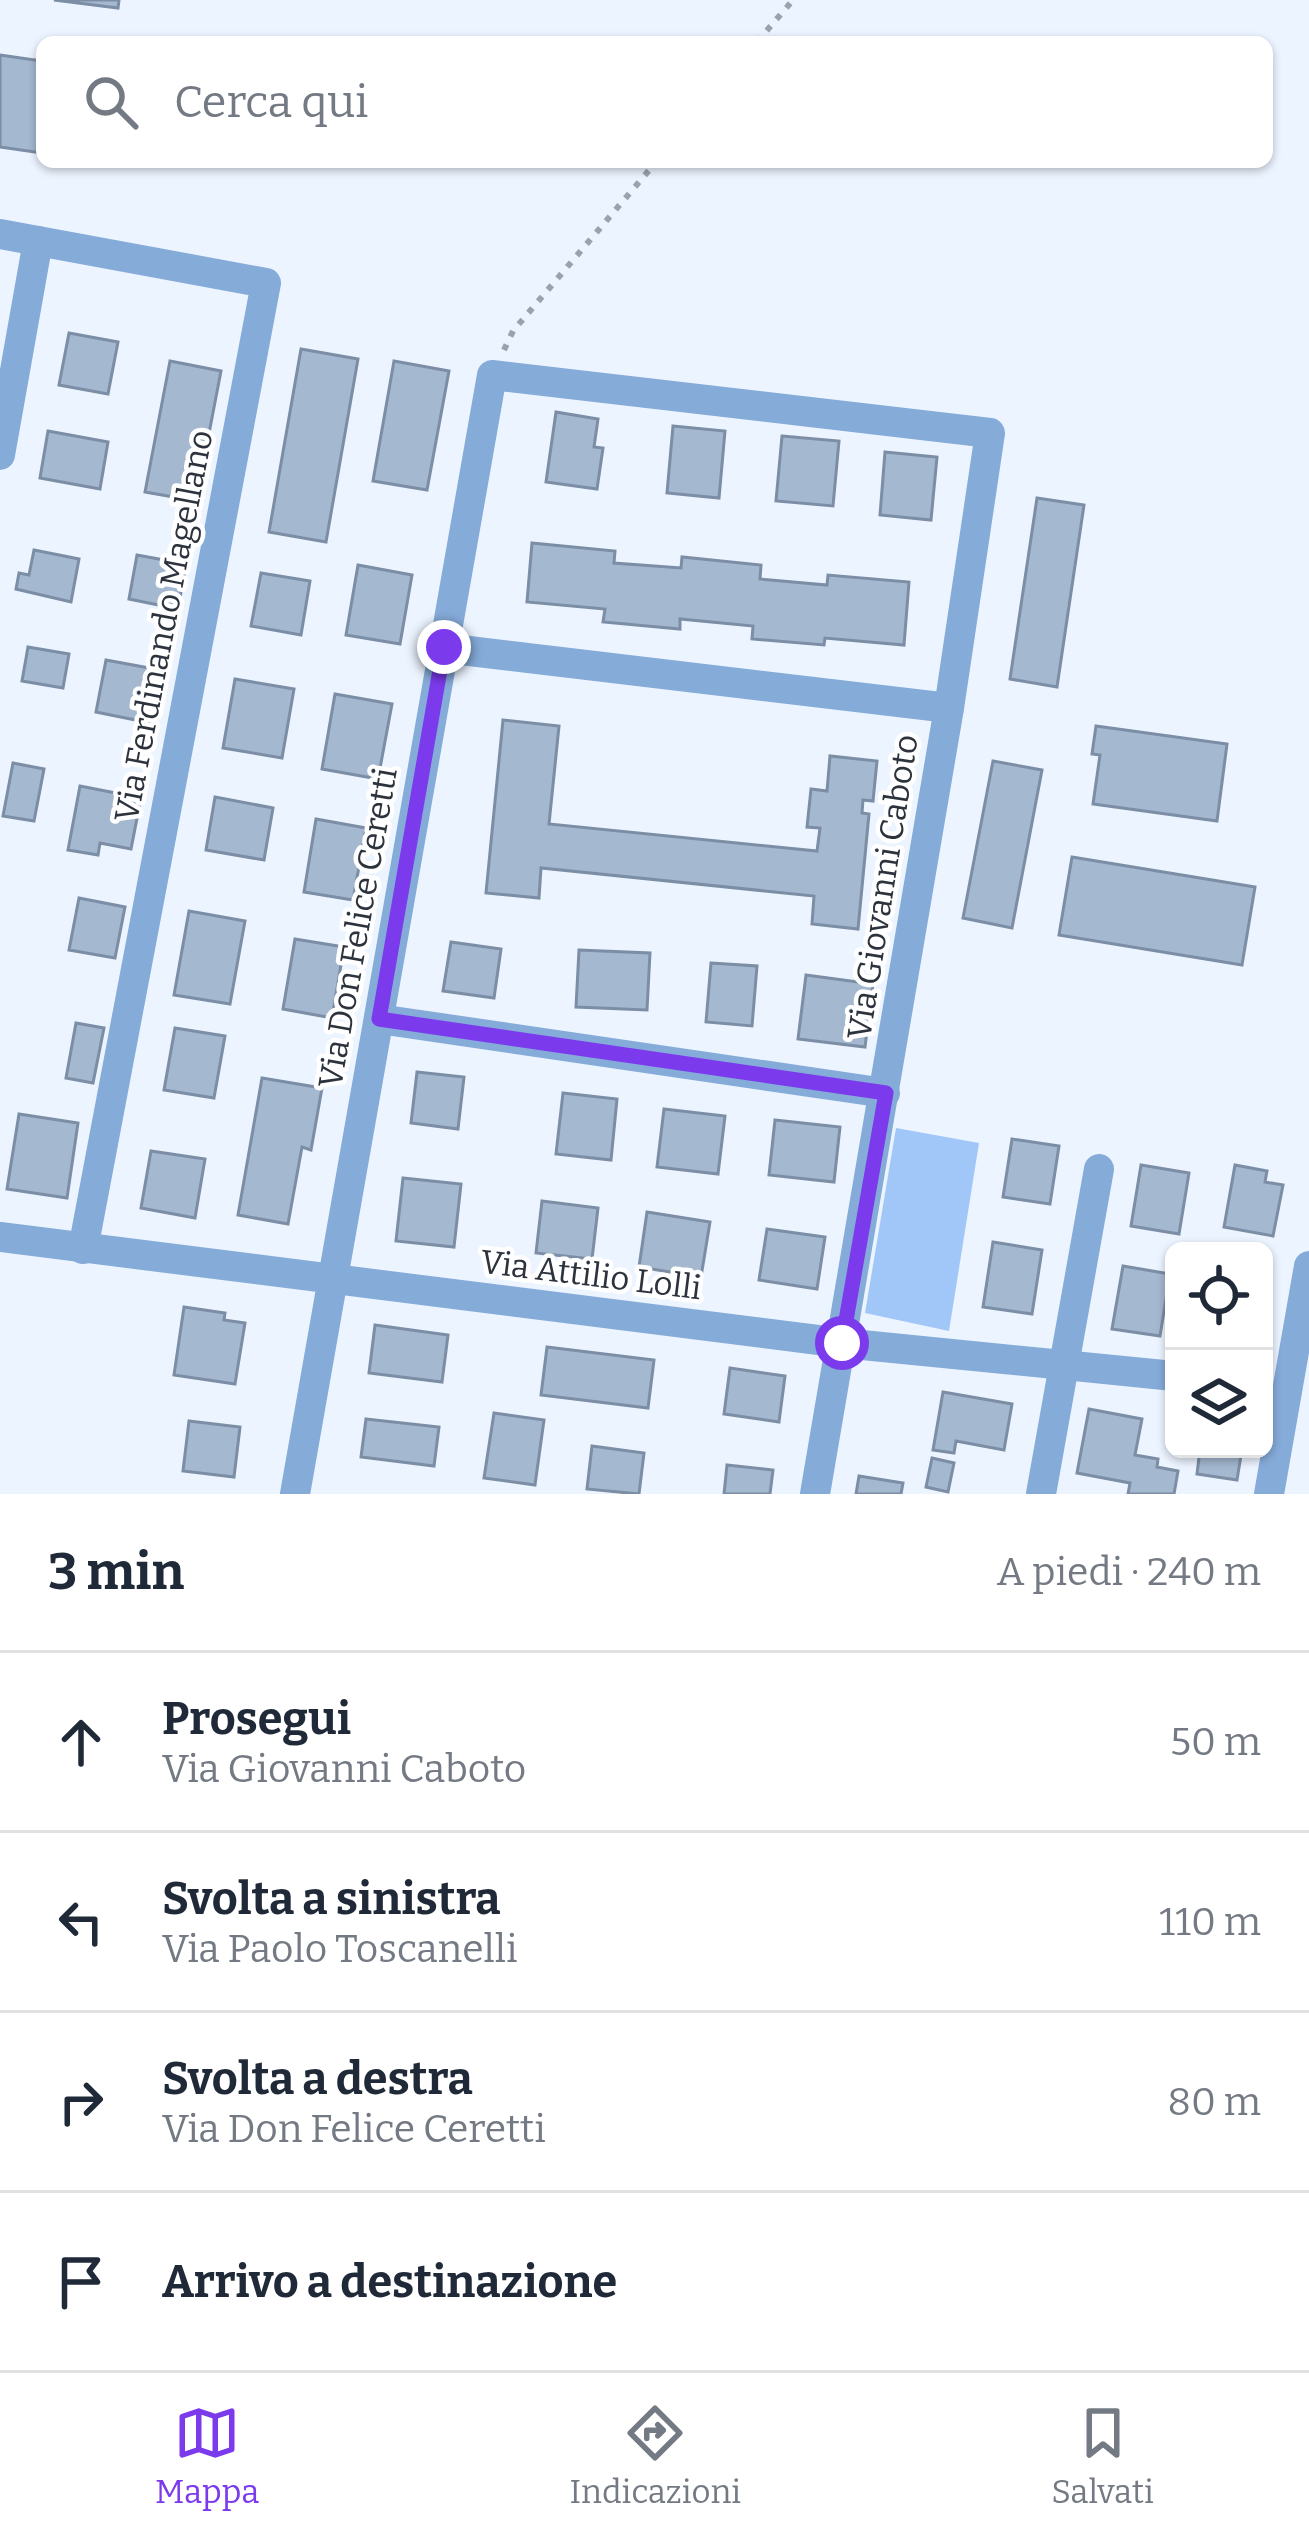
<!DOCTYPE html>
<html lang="it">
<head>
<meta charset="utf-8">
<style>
	:root { --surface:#fff; --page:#f6f6f7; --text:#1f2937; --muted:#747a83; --line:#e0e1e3; --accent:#7c3aed }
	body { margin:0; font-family:Bitter,serif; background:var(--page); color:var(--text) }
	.controls { position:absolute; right:36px; bottom:36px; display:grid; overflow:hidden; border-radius:18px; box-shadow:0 3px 9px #0004 }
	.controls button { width:108px; height:108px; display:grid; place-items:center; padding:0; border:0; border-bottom:3px solid var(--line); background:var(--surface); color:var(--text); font:60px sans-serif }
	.stop { position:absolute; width:36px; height:36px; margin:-27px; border:9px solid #7c3aed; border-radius:50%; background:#fff }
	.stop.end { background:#7c3aed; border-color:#fff; box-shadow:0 3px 12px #0008 }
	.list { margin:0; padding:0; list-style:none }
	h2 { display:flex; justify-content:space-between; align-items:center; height:156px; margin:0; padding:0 48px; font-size:51px }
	h2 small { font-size:39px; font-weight:400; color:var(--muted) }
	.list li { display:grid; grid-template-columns:78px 1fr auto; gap:36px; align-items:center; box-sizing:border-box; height:180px; padding:0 48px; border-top:3px solid var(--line) }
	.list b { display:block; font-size:45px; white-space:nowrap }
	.list p { margin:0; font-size:39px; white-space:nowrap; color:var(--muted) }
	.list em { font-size:39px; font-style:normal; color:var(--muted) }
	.icon { flex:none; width:66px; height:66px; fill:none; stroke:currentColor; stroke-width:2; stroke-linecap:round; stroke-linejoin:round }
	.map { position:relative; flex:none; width:1309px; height:1494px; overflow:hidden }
	.search { position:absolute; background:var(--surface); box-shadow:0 3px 9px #0004; left:36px; right:36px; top:36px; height:132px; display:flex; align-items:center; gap:30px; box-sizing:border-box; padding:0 42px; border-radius:18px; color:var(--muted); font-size:45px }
	.sheet { height:876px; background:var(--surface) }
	nav { display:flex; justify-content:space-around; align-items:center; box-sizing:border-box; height:168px; border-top:3px solid var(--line); background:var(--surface); font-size:33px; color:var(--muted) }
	nav a { display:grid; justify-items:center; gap:6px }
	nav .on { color:var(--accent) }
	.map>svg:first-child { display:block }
	.green { fill:#a0c7f7 }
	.building { fill:#a4b8d0; stroke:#7c8ea5; stroke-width:3 }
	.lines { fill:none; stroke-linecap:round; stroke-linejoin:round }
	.path { stroke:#9ba2ad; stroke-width:6; stroke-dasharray:6 9; stroke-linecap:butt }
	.minor { stroke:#85abd9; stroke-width:30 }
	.route { stroke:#7c3aed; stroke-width:15 }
	.labels { text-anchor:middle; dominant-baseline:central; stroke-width:9; stroke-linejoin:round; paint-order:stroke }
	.street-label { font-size:33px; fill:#2c333d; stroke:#fff }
</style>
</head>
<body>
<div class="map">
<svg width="1309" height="1494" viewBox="0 0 1309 1494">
	<rect width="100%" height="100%" fill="#ecf4ff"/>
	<polygon class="green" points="896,1128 979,1143 949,1331 865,1313"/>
	<g class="building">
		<polygon points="54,0 119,0 118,8"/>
		<polygon points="0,55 42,61 42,153 0,147"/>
		<polygon points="69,333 118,342 108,394 59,385"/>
		<polygon points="301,349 358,359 326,542 269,532"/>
		<polygon points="170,361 221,371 196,501 145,492"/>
		<polygon points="394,361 449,371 427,490 373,481"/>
		<polygon points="556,412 598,419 594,447 603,448 597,489 546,482"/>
		<polygon points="673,426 725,431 719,498 667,493"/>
		<polygon points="48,431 108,442 100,489 40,478"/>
		<polygon points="782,436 839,441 833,506 776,501"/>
		<polygon points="885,452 937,457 931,520 880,515"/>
		<polygon points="1037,498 1084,505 1057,687 1010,679"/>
		<polygon points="532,543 615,551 614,563 681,568 682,557 761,565 760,579 827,585 828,575 909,582 904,645 825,638 824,645 752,639 753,626 680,619 680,629 603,622 605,609 527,602"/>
		<polygon points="34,550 79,559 71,602 16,589 19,573 29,575"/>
		<polygon points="137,555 186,564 178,609 129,599"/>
		<polygon points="358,565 412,575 400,644 346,635"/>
		<polygon points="261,573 310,581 301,635 251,626"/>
		<polygon points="28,647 69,654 63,688 22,681"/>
		<polygon points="106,660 160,670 150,723 96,712"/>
		<polygon points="235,679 294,689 282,758 223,748"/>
		<polygon points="335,694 392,704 378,779 322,769"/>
		<polygon points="503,720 559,726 549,824 817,851 820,828 807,827 811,789 827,791 830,756 877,761 873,801 863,800 862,813 869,814 858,929 812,924 814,896 541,868 539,898 486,893"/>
		<polygon points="1096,726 1227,744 1217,821 1093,804 1100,755 1092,754"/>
		<polygon points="993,761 1042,770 1012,928 963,918"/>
		<polygon points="13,763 44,769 34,821 3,816"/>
		<polygon points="80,786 141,798 131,849 100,843 98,855 68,850"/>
		<polygon points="215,797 273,808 264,860 206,850"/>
		<polygon points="316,819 366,828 353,900 304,892"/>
		<polygon points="1072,857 1255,887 1242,965 1059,935"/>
		<polygon points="79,898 125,907 115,958 69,950"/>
		<polygon points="189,911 245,921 230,1004 174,995"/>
		<polygon points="295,939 344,947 332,1018 283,1009"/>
		<polygon points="451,942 501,949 494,998 443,991"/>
		<polygon points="579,950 650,953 647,1010 576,1007"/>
		<polygon points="711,963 757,966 752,1026 706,1022"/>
		<polygon points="806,975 873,984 865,1047 798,1039"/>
		<polygon points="76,1023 104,1028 93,1083 66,1078"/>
		<polygon points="175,1028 225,1036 214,1098 164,1090"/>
		<polygon points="417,1072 464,1077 458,1129 411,1123"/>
		<polygon points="262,1078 322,1088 311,1150 302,1147 288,1224 238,1215"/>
		<polygon points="563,1093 617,1099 611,1160 556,1154"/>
		<polygon points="664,1109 725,1116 718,1174 657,1167"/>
		<polygon points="19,1114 78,1123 67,1198 7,1189"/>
		<polygon points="775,1120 840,1127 834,1182 769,1175"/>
		<polygon points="1012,1139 1059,1146 1050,1204 1003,1197"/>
		<polygon points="151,1151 205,1159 195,1218 141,1208"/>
		<polygon points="1141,1165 1189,1173 1179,1234 1131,1226"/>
		<polygon points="1235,1165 1267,1171 1265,1182 1283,1185 1273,1236 1224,1227"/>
		<polygon points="403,1178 461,1184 454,1247 396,1241"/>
		<polygon points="542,1201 598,1208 592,1259 536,1253"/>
		<polygon points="647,1212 710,1222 701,1277 639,1267"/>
		<polygon points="767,1229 825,1237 817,1289 759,1280"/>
		<polygon points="993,1242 1042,1250 1032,1314 983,1307"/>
		<polygon points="1123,1266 1170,1274 1160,1336 1112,1329"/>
		<polygon points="184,1307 225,1313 224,1320 245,1323 235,1384 174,1375"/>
		<polygon points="375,1325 448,1335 442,1382 369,1373"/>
		<polygon points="547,1347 654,1360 648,1408 541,1395"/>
		<polygon points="730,1368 785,1376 779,1422 724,1414"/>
		<polygon points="943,1392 1012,1404 1004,1450 956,1441 954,1453 933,1450"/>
		<polygon points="1089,1409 1142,1419 1135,1455 1158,1459 1157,1467 1178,1471 1174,1494 1128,1494 1130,1483 1077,1473"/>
		<polygon points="494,1413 544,1420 535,1485 484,1478"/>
		<polygon points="366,1419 439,1427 434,1466 361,1457"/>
		<polygon points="189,1421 240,1427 234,1477 183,1471"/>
		<polygon points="592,1446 644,1453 639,1494 587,1489"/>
		<polygon points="1200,1449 1242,1449 1237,1480 1197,1474"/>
		<polygon points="932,1458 954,1463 948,1492 926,1487"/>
		<polygon points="727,1465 773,1470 770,1494 724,1494"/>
		<polygon points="859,1476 903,1483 901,1494 856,1494"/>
	</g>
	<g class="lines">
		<g class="path">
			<polyline points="757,42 793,0"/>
			<polyline points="504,350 513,331 656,162"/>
		</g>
		<g class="minor">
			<polyline points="0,234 266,283 83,1249"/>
			<polyline points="0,455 38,241"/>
			<polyline points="444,648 949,708"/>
			<polyline points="379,1019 885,1093"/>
			<polyline points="0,1237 842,1343 1174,1376"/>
			<polyline points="295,1494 492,375 990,433 949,708 815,1494"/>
			<polyline points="1041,1494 1099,1169"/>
			<polyline points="1269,1494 1309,1266"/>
		</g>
	</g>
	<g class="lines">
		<polyline class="route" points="444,647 379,1019 886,1093 842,1343"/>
	</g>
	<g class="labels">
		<g class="street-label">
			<text transform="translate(164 626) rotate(-79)">Via Ferdinando Magellano</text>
			<text transform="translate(883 887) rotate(-81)">Via Giovanni Caboto</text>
			<text transform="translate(358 928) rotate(-80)">Via Don Felice Ceretti</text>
			<text transform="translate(591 1275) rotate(7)">Via Attilio Lolli</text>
		</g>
	</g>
</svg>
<div class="controls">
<button><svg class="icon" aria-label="locate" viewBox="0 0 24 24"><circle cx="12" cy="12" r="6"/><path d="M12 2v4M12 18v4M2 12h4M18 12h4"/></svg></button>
<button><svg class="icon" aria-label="layers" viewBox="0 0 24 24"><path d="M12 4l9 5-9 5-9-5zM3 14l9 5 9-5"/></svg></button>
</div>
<div class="stop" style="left:842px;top:1343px"></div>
<div class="stop end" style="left:444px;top:647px"></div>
<div class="search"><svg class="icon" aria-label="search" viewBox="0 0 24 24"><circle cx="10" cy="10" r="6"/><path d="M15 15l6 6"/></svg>Cerca qui</div>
</div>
<section class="sheet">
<h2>3 min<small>A piedi · 240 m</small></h2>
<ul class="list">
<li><svg class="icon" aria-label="ahead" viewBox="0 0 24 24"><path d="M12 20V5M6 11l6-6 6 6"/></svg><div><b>Prosegui</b><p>Via Giovanni Caboto</p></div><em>50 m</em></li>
<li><svg class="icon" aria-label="left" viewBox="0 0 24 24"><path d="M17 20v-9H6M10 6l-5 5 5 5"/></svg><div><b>Svolta a sinistra</b><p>Via Paolo Toscanelli</p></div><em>110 m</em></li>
<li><svg class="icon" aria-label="right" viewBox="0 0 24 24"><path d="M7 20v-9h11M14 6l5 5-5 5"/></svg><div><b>Svolta a destra</b><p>Via Don Felice Ceretti</p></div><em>80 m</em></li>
<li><svg class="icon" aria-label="arrive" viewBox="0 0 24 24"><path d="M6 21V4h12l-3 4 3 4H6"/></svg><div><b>Arrivo a destinazione</b></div></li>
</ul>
</section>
<nav>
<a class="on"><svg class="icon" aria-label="map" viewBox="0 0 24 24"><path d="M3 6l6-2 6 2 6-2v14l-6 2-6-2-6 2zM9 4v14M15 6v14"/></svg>Mappa</a>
<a><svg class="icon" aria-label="directions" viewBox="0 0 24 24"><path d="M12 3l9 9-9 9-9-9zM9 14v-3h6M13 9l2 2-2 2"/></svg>Indicazioni</a>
<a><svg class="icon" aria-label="saved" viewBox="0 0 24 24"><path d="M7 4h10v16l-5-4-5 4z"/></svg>Salvati</a>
</nav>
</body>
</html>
